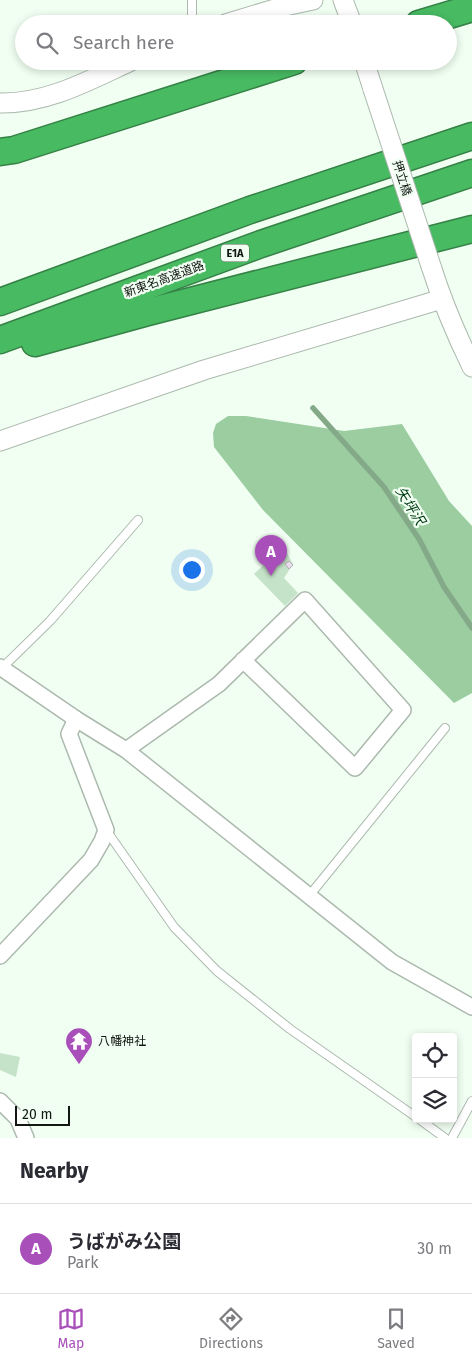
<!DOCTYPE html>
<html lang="en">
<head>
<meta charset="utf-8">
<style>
	:root { --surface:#fff; --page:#f2f2f3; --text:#2b2b33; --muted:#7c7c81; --line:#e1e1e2; --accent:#a94fba }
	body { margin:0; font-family:"Fira Sans","Noto Sans JP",sans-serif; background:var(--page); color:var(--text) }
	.controls { position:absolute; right:15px; bottom:15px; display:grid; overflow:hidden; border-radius:5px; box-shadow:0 2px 8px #0003 }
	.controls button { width:45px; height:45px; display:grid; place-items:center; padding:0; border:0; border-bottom:1px solid var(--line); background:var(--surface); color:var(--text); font:25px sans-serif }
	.scale { position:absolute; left:15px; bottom:12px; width:55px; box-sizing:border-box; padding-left:5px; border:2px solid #121713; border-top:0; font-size:14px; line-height:18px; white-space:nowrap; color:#121713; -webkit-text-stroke:4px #f1fff2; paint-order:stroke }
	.you { position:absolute; left:191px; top:569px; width:18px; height:18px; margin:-12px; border:4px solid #fff; border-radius:50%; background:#1a73e8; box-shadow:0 0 0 8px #1a73e833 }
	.badge { display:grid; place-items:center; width:32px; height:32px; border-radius:50%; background:var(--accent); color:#fff; font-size:16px; font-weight:700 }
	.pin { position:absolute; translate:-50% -41px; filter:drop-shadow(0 1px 2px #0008) }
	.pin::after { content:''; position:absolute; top:26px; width:18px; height:15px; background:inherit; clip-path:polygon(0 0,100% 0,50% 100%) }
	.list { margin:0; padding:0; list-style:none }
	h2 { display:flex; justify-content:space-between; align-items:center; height:65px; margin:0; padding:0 20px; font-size:21px }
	h2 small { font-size:16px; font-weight:400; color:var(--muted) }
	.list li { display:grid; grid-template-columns:32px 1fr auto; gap:15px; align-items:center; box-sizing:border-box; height:90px; padding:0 20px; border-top:1px solid var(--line) }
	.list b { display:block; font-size:19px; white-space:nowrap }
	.list p { margin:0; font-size:16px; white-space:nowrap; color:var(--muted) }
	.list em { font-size:16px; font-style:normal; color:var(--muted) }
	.icon { flex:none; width:28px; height:28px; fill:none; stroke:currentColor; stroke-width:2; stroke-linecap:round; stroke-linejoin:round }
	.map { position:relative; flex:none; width:472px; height:1138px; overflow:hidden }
	.search { position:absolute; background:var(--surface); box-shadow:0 2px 8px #0003; left:15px; right:15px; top:15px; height:55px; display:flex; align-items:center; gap:12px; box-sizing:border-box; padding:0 18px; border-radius:28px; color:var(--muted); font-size:19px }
	.sheet { height:155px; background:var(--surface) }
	nav { display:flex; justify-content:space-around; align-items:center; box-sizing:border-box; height:70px; border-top:1px solid var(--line); background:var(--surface); font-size:14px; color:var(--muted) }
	nav a { display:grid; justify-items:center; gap:2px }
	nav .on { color:var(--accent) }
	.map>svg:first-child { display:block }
	.green { fill:#c5e3c8 }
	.forest { fill:#9bcda1 }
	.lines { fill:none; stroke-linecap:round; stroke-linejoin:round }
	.stream { stroke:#84a989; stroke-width:5.5 }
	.building { fill:#e9ddeb; stroke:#b4a9b6 }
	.service-casing { stroke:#acb9ae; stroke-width:10 }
	.minor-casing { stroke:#acb9ae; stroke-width:18 }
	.tertiary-casing { stroke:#acb9ae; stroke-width:21 }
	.motorway-casing { stroke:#358146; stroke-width:29 }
	.service { stroke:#fff; stroke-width:8 }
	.minor { stroke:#fff; stroke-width:15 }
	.tertiary { stroke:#fff; stroke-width:19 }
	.motorway { stroke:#48ba62; stroke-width:26 }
	.tertiary-bridge-casing { stroke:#acb9ae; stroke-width:21; stroke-linecap:butt }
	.tertiary-bridge { stroke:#fff; stroke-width:19 }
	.labels { text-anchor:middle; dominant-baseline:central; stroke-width:4.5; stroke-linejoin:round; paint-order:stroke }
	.shield { fill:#f1fff2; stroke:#555d56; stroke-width:1 }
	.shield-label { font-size:11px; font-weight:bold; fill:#121713 }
	.street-label { font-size:12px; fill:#121713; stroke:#f1fff2 }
	.poi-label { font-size:12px; fill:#121713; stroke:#f1fff2; text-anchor:start }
	.water-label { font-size:14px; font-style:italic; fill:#003a12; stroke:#f1fff2 }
</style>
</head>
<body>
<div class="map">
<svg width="472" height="1138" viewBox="0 0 472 1138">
	<rect width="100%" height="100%" fill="#f1fff2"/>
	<g class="green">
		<polygon points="284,548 293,564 284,578 298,593 285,606 254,574 280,549"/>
		<polygon points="0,1053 20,1057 16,1077 0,1070"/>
	</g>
	<polygon class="forest" points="228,416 246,416 344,431 402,424 449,501 472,526 472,693 454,703 263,510 214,447 213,433 216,424"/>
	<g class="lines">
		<polyline class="stream" points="313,408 384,487 419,539 444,587 472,628"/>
	</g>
	<polygon class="building" points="289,561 293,565 289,569 285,564"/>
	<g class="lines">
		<g class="service-casing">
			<g id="service">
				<polyline points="192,0 192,19 194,24"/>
				<polyline points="2,668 50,621 138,520"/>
				<polyline points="106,830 174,927 217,971 290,1029 416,1117"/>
				<polyline points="309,896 445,728"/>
				<polyline points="419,1119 445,1138"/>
				<polyline points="452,1138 472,1101"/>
			</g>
		</g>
		<g class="minor-casing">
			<g id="minor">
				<polyline points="0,667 76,719 126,750 392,962 472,1007"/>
				<polyline points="126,750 219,684 305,600 403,710 355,768 243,660"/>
				<polyline points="0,956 91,860 102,841 106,830 69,734 76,719"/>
				<polyline points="0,1101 18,1119 26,1138"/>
			</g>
		</g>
		<g class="tertiary-casing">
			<g id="tertiary">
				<polyline points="343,0 352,24"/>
				<polyline points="225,24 285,6 313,0"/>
				<polyline points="364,61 373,89"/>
				<path d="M0,103c47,1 90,-23 131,-42"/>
				<path d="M431,266c11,35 25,68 41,101"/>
				<polyline points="0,441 204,370 442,299"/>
			</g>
		</g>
		<g class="motorway-casing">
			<g id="motorway">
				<polyline points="419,24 472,8"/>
				<polyline points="0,152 14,150 294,61"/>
				<polyline points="0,302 250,210 472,136"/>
				<polyline points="0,340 261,244 472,173"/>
				<polyline points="35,343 148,312 472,229"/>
			</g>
		</g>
		<use href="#service" class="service"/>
		<use href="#minor" class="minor"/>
		<use href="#tertiary" class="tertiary"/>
		<use href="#motorway" class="motorway"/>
		<g class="tertiary-bridge-casing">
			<polyline id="tertiary-bridge" points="373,89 431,266"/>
		</g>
		<use href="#tertiary-bridge" class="tertiary-bridge"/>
	</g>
	<defs>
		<g id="temple-pin" transform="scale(1.4375)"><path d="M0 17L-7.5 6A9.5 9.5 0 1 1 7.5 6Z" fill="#a94fba" stroke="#f1fff2"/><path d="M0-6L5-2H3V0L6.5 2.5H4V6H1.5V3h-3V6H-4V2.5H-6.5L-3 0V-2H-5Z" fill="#fff"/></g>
	</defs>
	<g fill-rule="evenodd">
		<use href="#temple-pin" x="79" y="1041"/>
	</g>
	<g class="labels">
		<rect class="shield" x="221" y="244.5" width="28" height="17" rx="4"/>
		<g class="shield-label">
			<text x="235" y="253">E1A</text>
		</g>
		<g class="street-label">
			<text transform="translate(402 178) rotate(72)">押立橋</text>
			<text transform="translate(164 279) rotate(-20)">新東名高速道路</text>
		</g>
		<g class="poi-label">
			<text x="98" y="1041">八幡神社</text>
		</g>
		<g class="water-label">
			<text transform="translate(410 506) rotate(58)">矢坪沢</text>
		</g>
	</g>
</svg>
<div class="controls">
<button><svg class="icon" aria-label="locate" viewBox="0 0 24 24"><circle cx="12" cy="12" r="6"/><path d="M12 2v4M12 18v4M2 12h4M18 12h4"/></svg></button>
<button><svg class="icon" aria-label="layers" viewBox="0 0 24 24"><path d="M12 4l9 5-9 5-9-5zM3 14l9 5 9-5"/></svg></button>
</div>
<div class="scale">20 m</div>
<div class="you"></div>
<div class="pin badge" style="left:271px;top:576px">A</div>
<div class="search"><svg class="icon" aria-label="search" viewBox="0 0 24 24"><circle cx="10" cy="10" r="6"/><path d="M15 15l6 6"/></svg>Search here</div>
</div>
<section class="sheet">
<h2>Nearby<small></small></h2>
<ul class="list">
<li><span class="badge">A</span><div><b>うばがみ公園</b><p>Park</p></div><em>30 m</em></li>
</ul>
</section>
<nav>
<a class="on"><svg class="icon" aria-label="map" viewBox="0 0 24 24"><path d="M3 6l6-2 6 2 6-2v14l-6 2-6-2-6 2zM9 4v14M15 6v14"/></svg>Map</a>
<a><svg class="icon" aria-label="directions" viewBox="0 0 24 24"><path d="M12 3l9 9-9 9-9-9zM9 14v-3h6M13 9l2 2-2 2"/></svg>Directions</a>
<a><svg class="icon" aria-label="saved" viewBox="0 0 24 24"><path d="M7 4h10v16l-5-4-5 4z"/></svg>Saved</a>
</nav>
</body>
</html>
